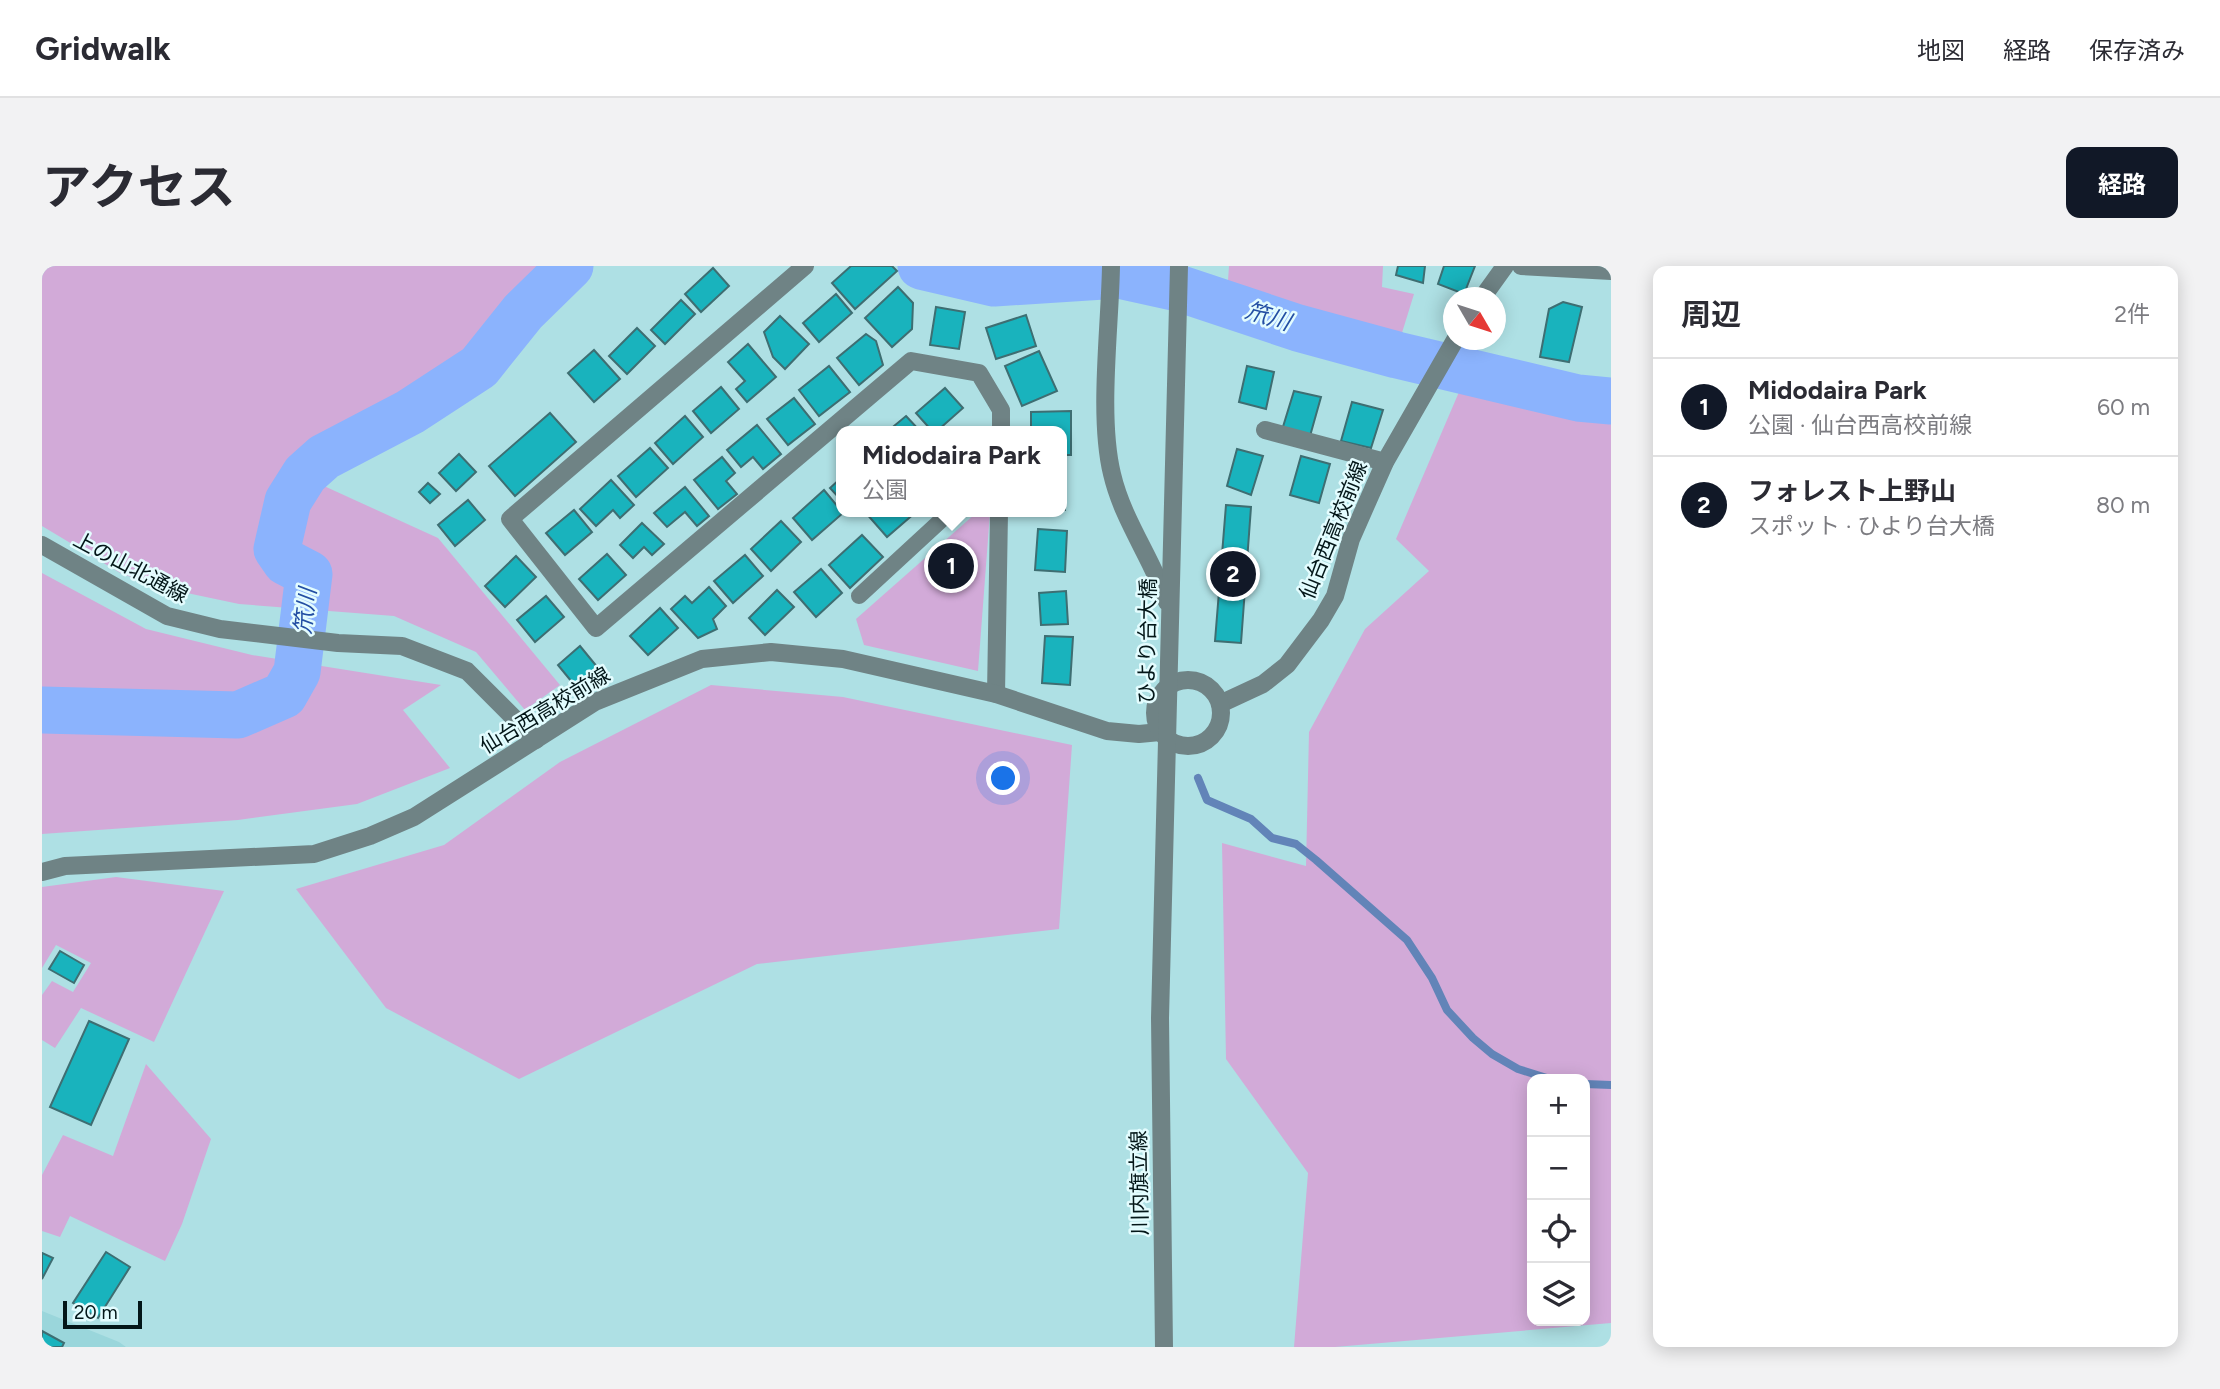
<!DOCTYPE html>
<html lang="ja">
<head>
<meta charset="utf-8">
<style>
	:root { --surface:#fff; --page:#f2f2f3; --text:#2b2b33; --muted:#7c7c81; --line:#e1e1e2; --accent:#111827 }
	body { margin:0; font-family:Figtree,"Noto Sans JP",sans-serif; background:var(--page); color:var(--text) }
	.controls { position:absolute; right:21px; bottom:21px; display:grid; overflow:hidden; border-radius:14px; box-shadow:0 4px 18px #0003 }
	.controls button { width:63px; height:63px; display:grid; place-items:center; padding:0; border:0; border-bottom:2px solid var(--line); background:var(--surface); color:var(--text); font:35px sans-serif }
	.compass { position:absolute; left:1401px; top:21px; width:63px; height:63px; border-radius:50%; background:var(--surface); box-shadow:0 4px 18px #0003; rotate:129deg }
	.scale { position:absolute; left:21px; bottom:18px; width:79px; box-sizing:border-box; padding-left:7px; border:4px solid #031618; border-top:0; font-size:19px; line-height:24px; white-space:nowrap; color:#031618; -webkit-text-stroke:5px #e3fcfe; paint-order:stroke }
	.you { position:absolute; left:962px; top:513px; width:24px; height:24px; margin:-18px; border:5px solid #fff; border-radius:50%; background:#1a73e8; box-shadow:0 0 0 10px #1a73e833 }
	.badge { display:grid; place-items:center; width:46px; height:46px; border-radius:50%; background:var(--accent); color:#fff; font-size:23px; font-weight:700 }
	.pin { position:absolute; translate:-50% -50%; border:4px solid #fff; box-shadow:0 2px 7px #0006 }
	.popup { position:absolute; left:794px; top:160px; width:231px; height:91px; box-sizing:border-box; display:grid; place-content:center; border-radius:14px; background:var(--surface); filter:drop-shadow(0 2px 5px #0005); font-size:23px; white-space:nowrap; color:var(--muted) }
	.popup b { font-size:26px; color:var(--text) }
	.popup::after { content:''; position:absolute; left:50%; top:100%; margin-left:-14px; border:14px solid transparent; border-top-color:var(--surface) }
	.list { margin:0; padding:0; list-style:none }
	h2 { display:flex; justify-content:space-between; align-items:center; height:91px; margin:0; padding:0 28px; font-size:30px }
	h2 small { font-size:23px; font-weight:400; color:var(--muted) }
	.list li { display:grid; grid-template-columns:46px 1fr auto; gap:21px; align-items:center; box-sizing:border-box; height:98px; padding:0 28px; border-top:2px solid var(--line) }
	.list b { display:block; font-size:26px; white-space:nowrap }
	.list p { margin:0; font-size:23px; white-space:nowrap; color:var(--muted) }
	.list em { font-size:23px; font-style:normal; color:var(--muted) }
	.icon { flex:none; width:38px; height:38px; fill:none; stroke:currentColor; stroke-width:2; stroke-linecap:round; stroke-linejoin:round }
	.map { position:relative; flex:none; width:1569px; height:1081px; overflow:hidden; border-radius:14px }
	header { display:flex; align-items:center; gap:42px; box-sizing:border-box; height:98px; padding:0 35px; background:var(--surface); border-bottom:2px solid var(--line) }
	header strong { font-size:33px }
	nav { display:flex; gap:38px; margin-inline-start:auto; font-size:24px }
	.intro { display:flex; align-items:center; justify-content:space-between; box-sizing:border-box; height:168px; padding:0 42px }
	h1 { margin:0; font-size:49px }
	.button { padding:18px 32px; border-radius:14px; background:var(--accent); color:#fff; font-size:24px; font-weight:700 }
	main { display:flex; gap:42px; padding:0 42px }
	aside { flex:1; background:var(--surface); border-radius:14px; box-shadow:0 4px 18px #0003 }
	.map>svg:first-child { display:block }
	.built { fill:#9ad6db }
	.green { fill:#d2aad8; fill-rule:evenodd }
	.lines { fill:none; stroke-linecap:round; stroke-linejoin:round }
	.stream { stroke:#6284b8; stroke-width:8 }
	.river { stroke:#8bb3fd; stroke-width:47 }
	.building { fill:#19b3bd; stroke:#3e6e72; stroke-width:2 }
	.service { stroke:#6f8385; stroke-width:16 }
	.minor { stroke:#6f8385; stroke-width:18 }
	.tertiary { stroke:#6f8385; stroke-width:18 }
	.labels { text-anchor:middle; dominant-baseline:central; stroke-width:5; stroke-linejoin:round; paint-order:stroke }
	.street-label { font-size:21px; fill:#031618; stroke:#e3fcfe }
	.water-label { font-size:23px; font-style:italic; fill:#234ea3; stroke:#e3fcfe }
</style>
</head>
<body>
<header>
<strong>Gridwalk</strong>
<nav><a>地図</a><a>経路</a><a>保存済み</a></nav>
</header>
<div class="intro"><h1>アクセス</h1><a class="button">経路</a></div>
<main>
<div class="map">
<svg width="1569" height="1081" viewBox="0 0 1569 1081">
	<rect width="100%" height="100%" fill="#aee0e4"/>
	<polygon class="built" points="0,1045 77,1076 84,1081 0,1081"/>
	<g class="green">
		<polygon points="0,0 511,0 282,220 396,272 518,419 483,444 434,386 352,350 197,338 126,323 80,308 0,260"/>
		<polygon points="1187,0 1341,0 1340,21 1372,28 1359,70 1185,29"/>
		<path d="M1420,119l149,18v920l-276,24h-41l14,-174 -82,-114 -4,-216 84,23 3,-134 56,-103 64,-58 -33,-32zM1490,813h53v242h-53z"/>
		<polygon points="948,247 936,405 822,379 814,353 933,248"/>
		<polygon points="0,307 104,363 210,389 399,419 361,444 408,502 315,538 196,554 0,568"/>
		<polygon points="669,419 801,431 1030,479 1017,663 715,698 477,813 344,742 254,623 402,579 518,496"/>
		<polygon points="74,611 182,625 112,776 39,742 13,782 0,774 0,729 10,715 31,726 49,697 14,679 0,702 0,621"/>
		<polygon points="104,798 169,873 140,958 123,995 28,950 18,971 0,965 0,909 21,869 71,890"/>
	</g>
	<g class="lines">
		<g class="stream">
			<polyline points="1156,512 1165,534 1209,553 1230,572 1254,578 1274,594 1365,674 1390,712 1405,744 1431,772 1450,788 1476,803 1508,813"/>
			<polyline points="1543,818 1569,819"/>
		</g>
		<g class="river">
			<polyline points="879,0 952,17 1077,9 1136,22 1256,62 1355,89 1536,132 1569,135"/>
			<polyline points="0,444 196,449 242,429 255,406 267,308 244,296 235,283 246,235 263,208 282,191 368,146 437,101 481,46 528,0"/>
		</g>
	</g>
	<g class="building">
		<polygon points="809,0 850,0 855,5 813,43 790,17"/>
		<polygon points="1356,0 1383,0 1381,17 1354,9"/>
		<polygon points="1402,0 1433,0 1422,28 1396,18"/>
		<polygon points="671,2 687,20 659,46 643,28"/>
		<polygon points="856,21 871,37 870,63 850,81 823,52"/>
		<polygon points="794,28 810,47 777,76 761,57"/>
		<polygon points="639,34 653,48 623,78 609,64"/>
		<polygon points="1521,36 1540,41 1527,96 1498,91 1507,43"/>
		<polygon points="894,41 923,46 917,83 888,79"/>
		<polygon points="984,49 994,80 954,93 944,62"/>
		<polygon points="738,50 767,78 743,103 731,91 722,66"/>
		<polygon points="595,62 613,80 585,108 567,90"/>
		<polygon points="824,68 834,75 841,99 817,119 795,92"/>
		<polygon points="706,78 734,111 705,136 694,123 703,115 686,96"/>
		<polygon points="552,84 578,113 552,136 526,107"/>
		<polygon points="997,85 1015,125 980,140 963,100"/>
		<polygon points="787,100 808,126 777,150 757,124"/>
		<polygon points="1205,100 1232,106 1224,143 1197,136"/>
		<polygon points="679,121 697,143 669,167 651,145"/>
		<polygon points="903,122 921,142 895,165 890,165 874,147"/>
		<polygon points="1252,125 1279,131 1268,170 1240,164"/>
		<polygon points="752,132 773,158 746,179 725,153"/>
		<polygon points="1310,136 1341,144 1329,182 1299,175"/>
		<polygon points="1029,145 1029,189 1019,189 1019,165 989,165 989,146"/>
		<polygon points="508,147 534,176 473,230 447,200"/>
		<polygon points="643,150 661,171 631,198 613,177"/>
		<polygon points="864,150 878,165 846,165"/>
		<polygon points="715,159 739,188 721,203 711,191 699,201 685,184"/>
		<polygon points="608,182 626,202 594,231 576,210"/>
		<polygon points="1195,183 1221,190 1209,229 1185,220"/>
		<polygon points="417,188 434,206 414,225 397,207"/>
		<polygon points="1259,190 1288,198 1277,237 1248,229"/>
		<polygon points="680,191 693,207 684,215 695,228 676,243 652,214"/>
		<polygon points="1019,202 1024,202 1023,244 1019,244"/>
		<polygon points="799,212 799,234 788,222"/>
		<polygon points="569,214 592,239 578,252 571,244 554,260 538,243"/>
		<polygon points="386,217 398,228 388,237 377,226"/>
		<polygon points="643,221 667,250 655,260 643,246 625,261 612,247"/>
		<polygon points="782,224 801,247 770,274 751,252"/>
		<polygon points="426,234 443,254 413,280 396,259"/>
		<polygon points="1184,239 1209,241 1199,377 1173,375"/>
		<polygon points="532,244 550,266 523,289 504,267"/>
		<polygon points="823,246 874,246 845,271"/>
		<polygon points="739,255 759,276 729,305 709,283"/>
		<polygon points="600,257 622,278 610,289 602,281 591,292 578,279"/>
		<polygon points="996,263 1025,265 1023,306 993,304"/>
		<polygon points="820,269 841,291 808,322 787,299"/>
		<polygon points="565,288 584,309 556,334 537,313"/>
		<polygon points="703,289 721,310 691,337 672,315"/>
		<polygon points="474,290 494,311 463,341 443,320"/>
		<polygon points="779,303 800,327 774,351 752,326"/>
		<polygon points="667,321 684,340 671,353 675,363 656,372 629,343 643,330 650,337"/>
		<polygon points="735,324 752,341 723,369 707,352"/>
		<polygon points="1024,325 1026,358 999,359 997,327"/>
		<polygon points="504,330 522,351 493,376 475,354"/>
		<polygon points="618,342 636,362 606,389 588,370"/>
		<polygon points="1003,370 1031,371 1028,419 1000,417"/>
		<polygon points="538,380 556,402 534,421 516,399"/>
		<polygon points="18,685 42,699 32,717 7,703"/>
		<polygon points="47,755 87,773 49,859 8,841"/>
		<polygon points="64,986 88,1001 56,1052 31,1037"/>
		<polygon points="0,987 11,992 0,1013"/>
		<polygon points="0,1065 22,1077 20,1081 0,1081"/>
	</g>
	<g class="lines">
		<polyline class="service" points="817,330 908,246"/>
		<g class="minor">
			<polyline points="763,0 468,253 554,362 869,95 937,107 959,144 959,165"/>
			<polyline points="1479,0 1569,5"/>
			<polyline points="1440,32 1463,0"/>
			<polyline points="1223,164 1343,196"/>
			<polyline points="0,279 125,350 178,363 296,377 360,380 425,405 494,474"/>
			<polyline points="954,428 957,246"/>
			<polyline points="1178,438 1221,418 1245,399 1279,354 1293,330 1309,273 1343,196 1413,74"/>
			<polyline points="0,606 23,600 272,588 328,570 372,551 553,436 660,393 729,386 801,393 954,428 1065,465 1097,468 1118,466"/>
		</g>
		<g class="tertiary">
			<path d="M1069,0c-1,62 -13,150 1,208 11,47 40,84 55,128"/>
			<circle cx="1146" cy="447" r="33"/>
			<polyline points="1122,1081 1118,752 1137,0"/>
		</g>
	</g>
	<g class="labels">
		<g class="street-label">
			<text transform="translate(1291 264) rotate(-68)">仙台西高校前線</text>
			<text transform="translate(89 301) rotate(28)">上の山北通線</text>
			<text transform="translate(1105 375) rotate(-89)">ひより台大橋</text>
			<text transform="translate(503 444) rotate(-31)">仙台西高校前線</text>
			<text transform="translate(1097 917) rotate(-91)">川内旗立線</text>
		</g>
		<g class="water-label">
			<text transform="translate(1226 50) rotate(17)">笊川</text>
			<text transform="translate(263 345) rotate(-83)">笊川</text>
		</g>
	</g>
</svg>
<div class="controls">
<button>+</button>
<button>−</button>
<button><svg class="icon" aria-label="locate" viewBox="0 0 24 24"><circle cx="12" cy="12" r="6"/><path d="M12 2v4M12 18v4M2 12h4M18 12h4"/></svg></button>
<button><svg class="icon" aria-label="layers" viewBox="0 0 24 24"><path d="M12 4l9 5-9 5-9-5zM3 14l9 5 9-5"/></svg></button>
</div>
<svg class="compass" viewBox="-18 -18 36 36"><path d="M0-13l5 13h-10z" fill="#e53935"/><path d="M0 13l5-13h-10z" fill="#7c7c81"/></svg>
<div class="scale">20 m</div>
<div class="you"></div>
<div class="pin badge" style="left:909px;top:300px">1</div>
<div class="popup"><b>Midodaira Park</b>公園</div>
<div class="pin badge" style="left:1191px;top:308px">2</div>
</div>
<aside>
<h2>周辺<small>2件</small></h2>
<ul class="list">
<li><span class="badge">1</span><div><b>Midodaira Park</b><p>公園 · 仙台西高校前線</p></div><em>60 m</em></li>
<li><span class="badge">2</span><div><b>フォレスト上野山</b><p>スポット · ひより台大橋</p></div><em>80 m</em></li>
</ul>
</aside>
</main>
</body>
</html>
